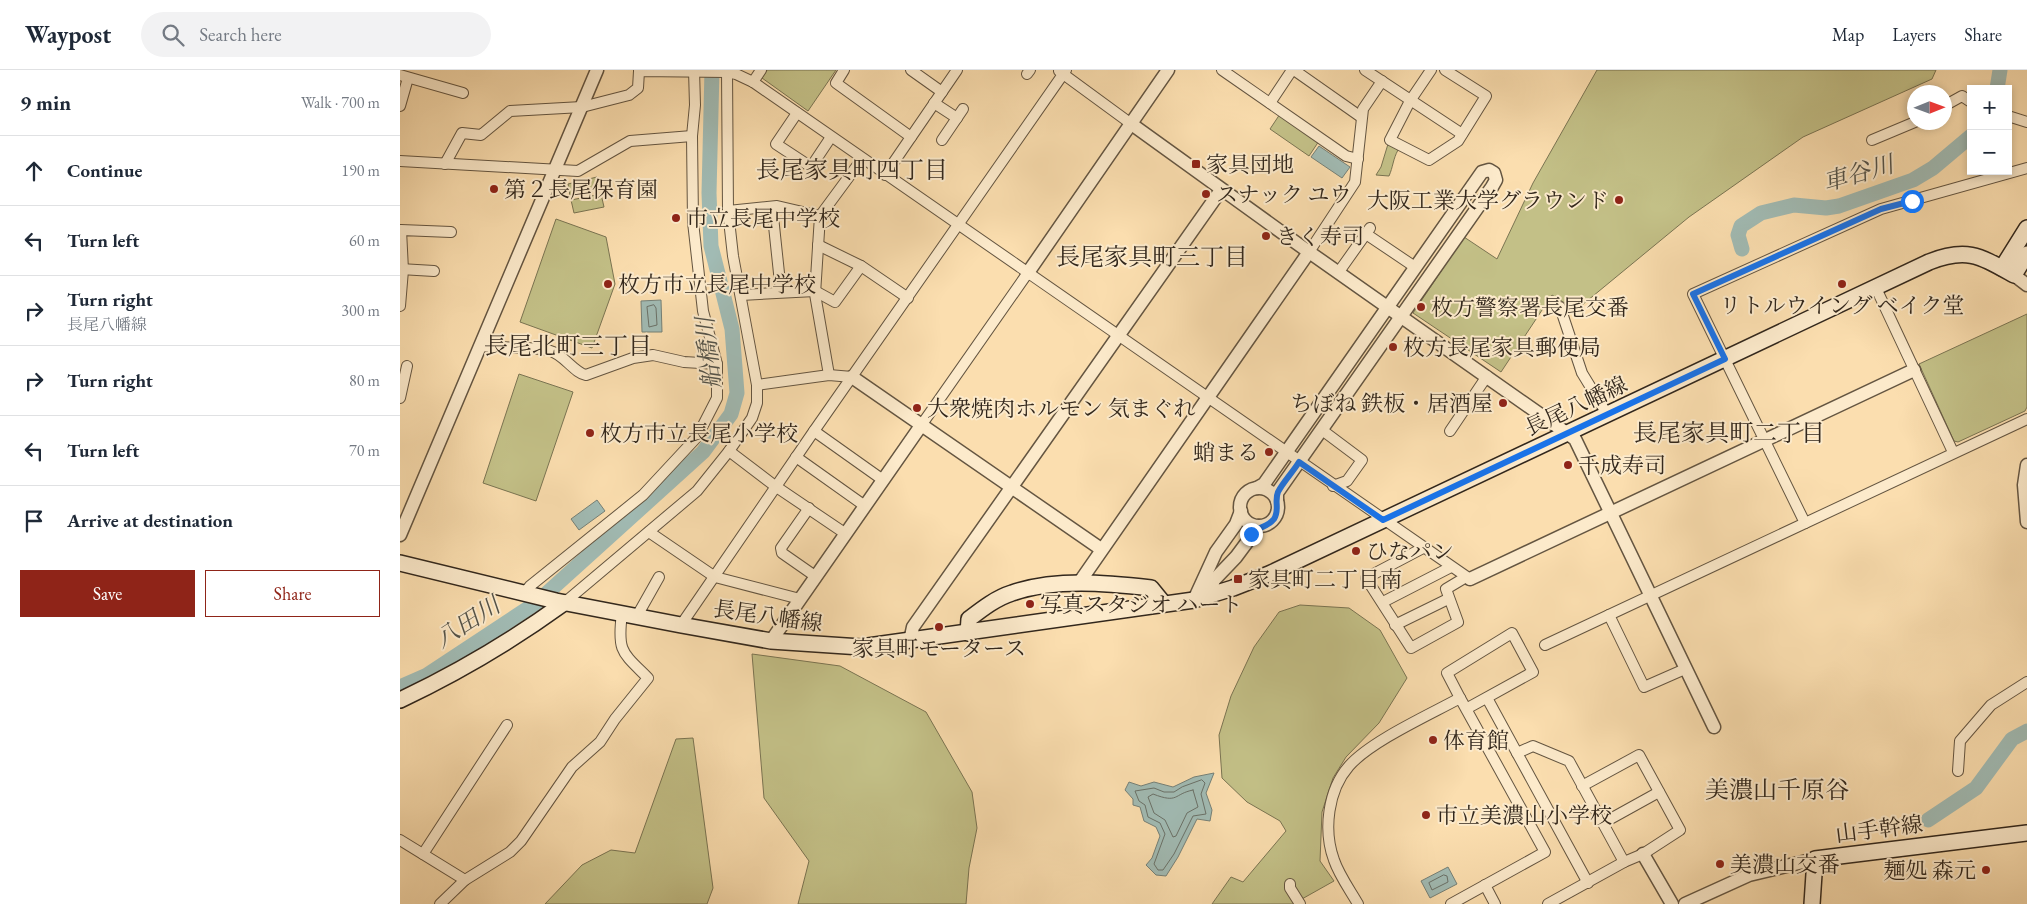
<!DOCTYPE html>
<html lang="en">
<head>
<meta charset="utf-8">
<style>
	:root { --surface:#fff; --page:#f2f2f3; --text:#1f2937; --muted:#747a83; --line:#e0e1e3; --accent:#8f2418 }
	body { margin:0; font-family:"EB Garamond","Noto Serif JP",serif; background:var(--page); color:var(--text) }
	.controls { position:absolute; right:15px; top:15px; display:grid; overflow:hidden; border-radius:0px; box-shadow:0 2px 8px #0003 }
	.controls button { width:45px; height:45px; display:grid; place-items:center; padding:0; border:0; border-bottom:1px solid var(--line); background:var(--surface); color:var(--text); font:25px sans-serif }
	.compass { position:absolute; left:1507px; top:15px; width:45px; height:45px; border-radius:50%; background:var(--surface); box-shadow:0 2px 8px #0003; rotate:89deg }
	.stop { position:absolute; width:15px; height:15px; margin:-11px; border:4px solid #1a73e8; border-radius:50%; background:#fff }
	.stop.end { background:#1a73e8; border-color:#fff; box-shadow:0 1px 5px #0008 }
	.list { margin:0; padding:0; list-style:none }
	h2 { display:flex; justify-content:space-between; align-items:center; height:65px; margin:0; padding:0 20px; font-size:21px }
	h2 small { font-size:16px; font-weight:400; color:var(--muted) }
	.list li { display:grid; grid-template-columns:32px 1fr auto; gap:15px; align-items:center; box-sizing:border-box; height:70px; padding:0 20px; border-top:1px solid var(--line) }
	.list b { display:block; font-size:19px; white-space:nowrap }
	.list p { margin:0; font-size:16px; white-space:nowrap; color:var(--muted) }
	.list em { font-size:16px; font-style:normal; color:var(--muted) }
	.actions { display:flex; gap:10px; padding:15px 20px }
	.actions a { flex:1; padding:11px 0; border:1px solid var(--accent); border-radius:0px; text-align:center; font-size:18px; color:var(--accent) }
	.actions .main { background:var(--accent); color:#fff }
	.icon { flex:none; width:28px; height:28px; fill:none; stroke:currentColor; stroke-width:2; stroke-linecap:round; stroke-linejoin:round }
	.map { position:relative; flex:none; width:1627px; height:834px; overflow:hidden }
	header { display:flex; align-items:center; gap:30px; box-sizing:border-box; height:70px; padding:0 25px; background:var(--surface); border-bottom:1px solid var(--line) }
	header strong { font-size:24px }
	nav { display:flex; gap:28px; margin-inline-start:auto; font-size:18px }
	.search { width:350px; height:45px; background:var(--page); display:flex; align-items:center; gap:12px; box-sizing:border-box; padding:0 18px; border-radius:28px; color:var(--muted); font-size:19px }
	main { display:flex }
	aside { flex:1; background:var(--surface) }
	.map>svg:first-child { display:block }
	.green { fill:#c3c087; stroke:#7a7452 }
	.water { fill:#a1bbb4; stroke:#758077 }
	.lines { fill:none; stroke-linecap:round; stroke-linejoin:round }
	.shore { stroke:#6a7168; stroke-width:1 }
	.river { stroke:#a1bbb4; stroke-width:15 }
	.minor-casing { stroke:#645541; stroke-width:12 }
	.tertiary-casing { stroke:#645541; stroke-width:15 }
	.secondary-casing { stroke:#32271c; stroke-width:18 }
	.minor { stroke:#fceacb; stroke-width:10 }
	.tertiary { stroke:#fceacb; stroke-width:12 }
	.secondary { stroke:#fceacb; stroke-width:15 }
	.route { stroke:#1a73e8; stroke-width:6 }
	.poi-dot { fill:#8f2418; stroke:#fceacb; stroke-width:2 }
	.labels { text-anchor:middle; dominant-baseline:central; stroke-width:4; stroke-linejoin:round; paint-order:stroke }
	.poi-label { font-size:22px; fill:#32271c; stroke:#fceacb; text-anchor:start }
	.street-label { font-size:22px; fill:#32271c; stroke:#fceacb }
	.neighbourhood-label { font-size:24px; fill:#32271c; stroke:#fceacb }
	.water-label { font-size:24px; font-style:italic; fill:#53534a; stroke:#fceacb }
</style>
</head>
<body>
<header>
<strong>Waypost</strong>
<div class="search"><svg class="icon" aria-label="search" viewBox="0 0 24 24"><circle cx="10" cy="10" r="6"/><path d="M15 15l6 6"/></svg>Search here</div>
<nav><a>Map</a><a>Layers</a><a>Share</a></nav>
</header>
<main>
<aside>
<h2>9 min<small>Walk · 700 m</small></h2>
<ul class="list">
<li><svg class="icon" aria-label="ahead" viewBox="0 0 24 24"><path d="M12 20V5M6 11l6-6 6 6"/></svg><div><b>Continue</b></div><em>190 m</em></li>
<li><svg class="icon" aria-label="left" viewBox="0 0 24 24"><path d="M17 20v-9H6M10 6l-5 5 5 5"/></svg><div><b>Turn left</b></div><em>60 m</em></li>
<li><svg class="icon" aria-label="right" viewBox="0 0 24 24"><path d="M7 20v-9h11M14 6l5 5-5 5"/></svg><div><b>Turn right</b><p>長尾八幡線</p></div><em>300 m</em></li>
<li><svg class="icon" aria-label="right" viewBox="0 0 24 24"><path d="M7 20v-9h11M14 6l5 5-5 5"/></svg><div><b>Turn right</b></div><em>80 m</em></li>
<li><svg class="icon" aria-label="left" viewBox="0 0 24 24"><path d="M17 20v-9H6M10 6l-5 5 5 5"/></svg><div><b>Turn left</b></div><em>70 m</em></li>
<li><svg class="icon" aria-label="arrive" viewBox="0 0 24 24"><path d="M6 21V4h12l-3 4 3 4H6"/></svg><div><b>Arrive at destination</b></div></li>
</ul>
<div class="actions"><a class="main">Save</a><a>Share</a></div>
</aside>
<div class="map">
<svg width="1627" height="834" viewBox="0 0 1627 834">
	<rect width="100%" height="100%" fill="#fbdeaf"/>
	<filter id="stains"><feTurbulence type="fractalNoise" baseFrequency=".004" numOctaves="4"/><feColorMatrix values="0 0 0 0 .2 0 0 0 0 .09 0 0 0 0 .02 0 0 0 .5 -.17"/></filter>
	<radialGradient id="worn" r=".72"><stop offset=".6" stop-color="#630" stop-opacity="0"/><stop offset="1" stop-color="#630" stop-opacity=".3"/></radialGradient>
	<g class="green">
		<polygon points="367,0 436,0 408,41 362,8"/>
		<polygon points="1197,0 1536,0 1532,9 1403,67 1289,147 1176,240 1152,225 1101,302 1013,243 1064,167 1097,189 1133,113"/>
		<polygon points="880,44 919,71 909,86 870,59"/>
		<path d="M988,74l10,6c-5,9 -5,17 -9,26l-13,-1 5,-8z"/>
		<polygon points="197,107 200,120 170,126 168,114"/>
		<polygon points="201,124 204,137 174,143 171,130"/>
		<polygon points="156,149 206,167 215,214 192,278 120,252"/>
		<polygon points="1627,244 1627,337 1625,341 1558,372 1554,371 1519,294"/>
		<polygon points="119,304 173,322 136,431 83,413"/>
		<polygon points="900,535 949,538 980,560 1007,608 979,653 946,687 933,708 922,742 920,791 934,811 893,834 812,834 831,807 843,812 886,761 880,751 847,732 822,708 819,665 831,626 854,577 879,542"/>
		<polygon points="352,584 440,596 526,642 572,722 577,758 569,798 566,834 398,834 409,791 364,728"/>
		<polygon points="293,668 313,818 307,834 145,834 182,795 211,780 235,783 276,669"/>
	</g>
	<g class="water">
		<polygon points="919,76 950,97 942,108 911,87"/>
		<polygon points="261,230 262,262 242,262 241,231"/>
		<polygon points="197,430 205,441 179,460 171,449"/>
		<polygon points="814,703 806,723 812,740 810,751 797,749 778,787 766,806 756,805 746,795 752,788 760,766 756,757 744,751 740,737 733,735 733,729 725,720 729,712 741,716 754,712 773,717 794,707"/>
		<polygon points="1048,797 1057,814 1030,828 1021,811"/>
	</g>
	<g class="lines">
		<g class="shore">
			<polygon points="254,235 256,238 257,255 249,257 247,237"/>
			<polygon points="802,710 805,713 801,724 806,744 793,746 774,784 763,800 758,800 754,794 765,764 760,753 748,747 745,735 739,731 735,721 754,718 764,722 774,722 782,717"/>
			<path d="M793,720l5,17 -11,6 -11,23 -3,1 -8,-17 -11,-7 -6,-16 5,-3c26,10 20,0 40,-4z"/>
			<polygon points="1044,805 1047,806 1048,812 1032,820 1029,813"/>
		</g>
		<g class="river">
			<polyline points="1597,19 1600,0"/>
			<polyline points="1342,179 1338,165 1341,156 1361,143 1394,135 1426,138 1439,136 1513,110 1533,98 1571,66"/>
			<polyline points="0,617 27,605 136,533 303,382 331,344 337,323 332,259 311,176 309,123 312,0"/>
			<polyline points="1528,750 1576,718 1612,669 1627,661"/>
		</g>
		<g class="minor-casing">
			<g id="minor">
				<polyline points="444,0 436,13 511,67"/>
				<polyline points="511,0 542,22"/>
				<polyline points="822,0 946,86 958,89"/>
				<polyline points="894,0 961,47"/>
				<polyline points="965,0 1062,64"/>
				<polyline points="1031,0 1010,31 990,70 1029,90 1058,71 1086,26 1045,0"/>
				<polyline points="659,1 730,53"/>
				<polyline points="627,4 630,0"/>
				<polyline points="0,5 63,23"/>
				<polyline points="353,12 361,0"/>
				<polyline points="534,33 557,48"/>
				<polyline points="870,33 892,0"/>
				<polyline points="0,36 8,8"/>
				<polyline points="1544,36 1562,26 1571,32"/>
				<polyline points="397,43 376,74 411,97 431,67"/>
				<polyline points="1608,46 1627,52"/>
				<polyline points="542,70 563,39"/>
				<polyline points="1472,70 1515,52"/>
				<polyline points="0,91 178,101 230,71 292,66"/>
				<polyline points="45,94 62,63 81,65 110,41 182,37 229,25 238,18 239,1 327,2 336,4 353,12 1070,509"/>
				<polyline points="485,105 557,0"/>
				<polyline points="372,137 381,222"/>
				<polyline points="328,141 377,136 420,146"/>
				<polyline points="966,164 1015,197"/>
				<polyline points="418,175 461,196 508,228"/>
				<polyline points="909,182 955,112 963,39 982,11"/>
				<polyline points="0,199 34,201"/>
				<polyline points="938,203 970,158"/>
				<polyline points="1476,218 1553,382"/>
				<polyline points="341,225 415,221 435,232 461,196"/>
				<polyline points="0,236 3,200 1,160 51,162"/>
				<polyline points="1160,237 1182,303 1207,344"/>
				<path d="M82,276c18,2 50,1 66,4 16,4 26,23 38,25l47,-17 20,-3 31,7 33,2"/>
				<polyline points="429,305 415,224 420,146 462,89"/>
				<polyline points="357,315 429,305 452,307"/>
				<polyline points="0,328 7,296"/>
				<polyline points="520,357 627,204"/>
				<polyline points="922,360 962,390 947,411 933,416"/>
				<polyline points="414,361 483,410"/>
				<polyline points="1050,361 1087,306"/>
				<polyline points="329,381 375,416 446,464"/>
				<polyline points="396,387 465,436"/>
				<polyline points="409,438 381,478 382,483 415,506"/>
				<polyline points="1405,453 1293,224 1481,139 1627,98"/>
				<polyline points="249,462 315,507 400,529"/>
				<polyline points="1023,478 966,508 1011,578 1058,552 1046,519 1066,507"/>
				<polyline points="124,523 130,516 243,425 297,367 317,328 317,294 303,241 293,152 292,66 295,35 294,0"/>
				<polyline points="983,532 1051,497"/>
				<polyline points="164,533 297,421 329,381 352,348 357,333 357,315 333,186 328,141 327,0"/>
				<polyline points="1209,545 1244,617 1285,599"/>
				<polyline points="237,546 259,507"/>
				<polyline points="281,555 414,361 666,0"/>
				<polyline points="995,555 1048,529"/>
				<polyline points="1145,575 1627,349"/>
				<polyline points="1087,628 1188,813"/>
				<polyline points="1117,683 1133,676 1169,691 1224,792"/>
				<polyline points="1558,701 1560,671 1591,635 1627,612"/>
				<polyline points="1203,753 1259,722"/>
				<polyline points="0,770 65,810"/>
				<polyline points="23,784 107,655"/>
				<polyline points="890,814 890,818 900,834"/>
				<polyline points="1085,815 1095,834"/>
				<path d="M40,834l25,-24 45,-28 11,-11 51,-74 28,-25 15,-23 33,-41c-26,-26 -31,-26 -26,-65"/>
				<path d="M958,834c-8,-14 -19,-29 -24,-44 -11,-30 -6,-70 15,-94 22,-25 80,-51 111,-68"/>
				<polyline points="1051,834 1145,782 1060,628 1047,603 1112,563 1133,602 1066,639"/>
				<polyline points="1148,834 1224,792 1243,784 1280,760 1239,685 1182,716"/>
			</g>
		</g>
		<g class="tertiary-casing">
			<g id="tertiary">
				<polyline points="730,53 909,182 1175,369 1314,657"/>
				<polyline points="627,204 768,0"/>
				<polyline points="1614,205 1627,215"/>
				<polyline points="452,307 701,479"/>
				<polyline points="1627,395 1624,415 1627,452"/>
				<polyline points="857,418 864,414 1082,102 1089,100 1094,103 1096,110 1092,117 877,423 877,431"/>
				<circle cx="859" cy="437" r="19"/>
				<polyline points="0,465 197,0"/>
				<polyline points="1070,509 1514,300"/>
				<polyline points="679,513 909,182"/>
				<polyline points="809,526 814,510 836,487 859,456"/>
				<polyline points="794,530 816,482 836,454 841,441"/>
				<polyline points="371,571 520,357"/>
				<polyline points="510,571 513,557 821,120"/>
				<polyline points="1243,784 1272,834"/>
				<polyline points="1285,834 1349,805 1415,789"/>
			</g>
		</g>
		<g class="secondary-casing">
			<g id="secondary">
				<polyline points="1602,198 1627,158"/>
				<path d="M0,493l156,38 125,24 90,16 90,6 333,-47 39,-12 36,-14 660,-312c38,-15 51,-6 85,13l13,-21"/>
				<path d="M568,563l1,-14c13,-10 27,-21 43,-26 43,-15 95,-10 139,-5l13,16"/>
				<path d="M0,630c57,-27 113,-60 164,-97"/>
				<polyline points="1412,834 1415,789 1627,763"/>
			</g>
		</g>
		<use href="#minor" class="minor"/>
		<use href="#tertiary" class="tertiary"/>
		<use href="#secondary" class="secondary"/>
	</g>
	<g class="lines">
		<path class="route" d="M851,464c7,-7 17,-7 23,-15 6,-9 0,-18 4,-27 5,-10 15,-20 21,-30l84,58 342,-161 -32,-65 188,-85 31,-8"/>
	</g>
	<g class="poi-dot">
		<rect x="791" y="89" width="10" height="10" rx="2.5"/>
		<circle cx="94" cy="119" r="5"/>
		<circle cx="806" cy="124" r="5"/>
		<circle cx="1219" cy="130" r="5"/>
		<circle cx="276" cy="148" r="5"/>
		<circle cx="866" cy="166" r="5"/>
		<circle cx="208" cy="214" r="5"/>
		<circle cx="1442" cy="214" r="5"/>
		<circle cx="1021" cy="237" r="5"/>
		<circle cx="993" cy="277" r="5"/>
		<circle cx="1103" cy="333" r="5"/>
		<circle cx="517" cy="338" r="5"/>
		<circle cx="190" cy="363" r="5"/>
		<circle cx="869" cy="382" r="5"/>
		<circle cx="1168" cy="395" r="5"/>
		<circle cx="956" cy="481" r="5"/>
		<rect x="833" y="504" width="10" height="10" rx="2.5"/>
		<circle cx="630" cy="534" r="5"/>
		<circle cx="539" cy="557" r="5"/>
		<circle cx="1033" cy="670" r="5"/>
		<circle cx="1026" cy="745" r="5"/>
		<circle cx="1320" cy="794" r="5"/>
		<circle cx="1586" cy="800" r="5"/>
	</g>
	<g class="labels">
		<g class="poi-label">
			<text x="806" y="94">家具団地</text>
			<text x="104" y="119">第２長尾保育園</text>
			<text x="816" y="124">スナック ユウ</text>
			<text x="1209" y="130" text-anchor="end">大阪工業大学グラウンド</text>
			<text x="286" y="148">市立長尾中学校</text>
			<text x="876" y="166">きく寿司</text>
			<text x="218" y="214">枚方市立長尾中学校</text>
			<text x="1442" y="235" text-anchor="middle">リトルウイング ベイク堂</text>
			<text x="1031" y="237">枚方警察署長尾交番</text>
			<text x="1003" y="277">枚方長尾家具郵便局</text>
			<text x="1093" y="333" text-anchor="end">ちぼね 鉄板・居酒屋</text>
			<text x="527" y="338">大衆焼肉ホルモン 気まぐれ</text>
			<text x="200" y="363">枚方市立長尾小学校</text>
			<text x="859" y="382" text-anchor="end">蛸まる</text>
			<text x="1178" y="395">千成寿司</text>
			<text x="966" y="481">ひなパン</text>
			<text x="848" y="509">家具町二丁目南</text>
			<text x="640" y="534">写真スタジオ ハート</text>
			<text x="539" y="578" text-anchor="middle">家具町モータース</text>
			<text x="1043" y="670">体育館</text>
			<text x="1036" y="745">市立美濃山小学校</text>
			<text x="1330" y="794">美濃山交番</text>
			<text x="1576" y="800" text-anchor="end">麺処 森元</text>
		</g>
		<g class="street-label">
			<text transform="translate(1176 336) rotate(-25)">長尾八幡線</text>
			<text transform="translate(368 546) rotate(8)">長尾八幡線</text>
			<text transform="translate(1479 759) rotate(-7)">山手幹線</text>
		</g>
		<g class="neighbourhood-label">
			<text x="452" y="99">長尾家具町四丁目</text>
			<text x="752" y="186">長尾家具町三丁目</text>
			<text x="168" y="275">長尾北町三丁目</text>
			<text x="1329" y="362">長尾家具町二丁目</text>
			<text x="1377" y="719">美濃山千原谷</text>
		</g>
		<g class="water-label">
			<text transform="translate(1458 103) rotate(-16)">車谷川</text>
			<text transform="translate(308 283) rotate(-96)">船橋川</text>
			<text transform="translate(67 552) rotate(-33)">八田川</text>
		</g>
	</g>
	<rect width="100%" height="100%" filter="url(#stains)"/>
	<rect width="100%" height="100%" fill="url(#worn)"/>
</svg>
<div class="controls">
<button>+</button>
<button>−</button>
</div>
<svg class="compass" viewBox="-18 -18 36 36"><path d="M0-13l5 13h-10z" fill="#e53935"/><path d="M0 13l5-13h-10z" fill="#747a83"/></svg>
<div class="stop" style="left:1512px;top:131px"></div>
<div class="stop end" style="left:851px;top:464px"></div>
</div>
</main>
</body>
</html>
